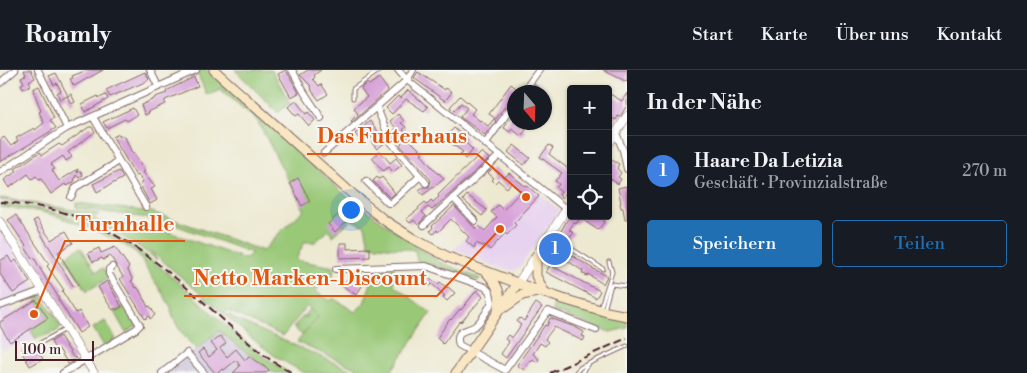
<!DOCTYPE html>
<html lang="de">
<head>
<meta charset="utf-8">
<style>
	:root { --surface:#171b24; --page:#20242c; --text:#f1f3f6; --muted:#9ea1a6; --line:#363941; --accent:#1f6fb2 }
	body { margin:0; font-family:"Libre Bodoni",serif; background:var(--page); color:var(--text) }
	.controls { position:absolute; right:15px; top:15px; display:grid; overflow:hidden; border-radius:5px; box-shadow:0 1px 4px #0004 }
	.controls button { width:45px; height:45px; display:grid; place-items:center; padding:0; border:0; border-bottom:1px solid var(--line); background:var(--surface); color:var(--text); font:25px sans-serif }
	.compass { position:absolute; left:507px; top:15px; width:45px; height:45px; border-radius:50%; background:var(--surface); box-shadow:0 1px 4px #0004; rotate:161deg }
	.scale { position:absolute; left:15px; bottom:12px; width:79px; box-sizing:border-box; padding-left:5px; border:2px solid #4a1f2b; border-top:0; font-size:14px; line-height:18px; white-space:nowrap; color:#4a1f2b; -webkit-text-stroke:4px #f6f6f2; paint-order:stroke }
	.you { position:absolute; left:350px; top:139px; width:18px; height:18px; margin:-12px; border:4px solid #fff; border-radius:50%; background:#1a73e8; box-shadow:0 0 0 8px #1a73e833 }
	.badge { display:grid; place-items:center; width:32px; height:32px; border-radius:50%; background:var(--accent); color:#fff; font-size:16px; font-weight:700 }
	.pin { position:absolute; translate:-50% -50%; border:2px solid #fff; box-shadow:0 1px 5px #0006 }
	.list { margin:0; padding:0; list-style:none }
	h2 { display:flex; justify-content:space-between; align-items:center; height:65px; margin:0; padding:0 20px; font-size:21px }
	h2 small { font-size:16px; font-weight:400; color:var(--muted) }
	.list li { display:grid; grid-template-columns:32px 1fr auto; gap:15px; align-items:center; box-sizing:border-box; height:70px; padding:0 20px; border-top:1px solid var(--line) }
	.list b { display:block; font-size:19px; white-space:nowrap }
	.list p { margin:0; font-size:16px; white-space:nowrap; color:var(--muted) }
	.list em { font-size:16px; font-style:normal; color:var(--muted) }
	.actions { display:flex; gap:10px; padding:15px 20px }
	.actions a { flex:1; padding:11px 0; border:1px solid var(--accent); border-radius:5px; text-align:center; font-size:18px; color:var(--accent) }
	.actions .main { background:var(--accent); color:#fff }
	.icon { flex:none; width:28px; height:28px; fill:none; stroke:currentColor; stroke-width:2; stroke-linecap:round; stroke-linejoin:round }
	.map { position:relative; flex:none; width:627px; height:303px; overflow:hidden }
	header { display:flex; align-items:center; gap:30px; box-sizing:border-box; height:70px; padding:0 25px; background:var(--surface); border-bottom:1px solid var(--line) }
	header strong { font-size:24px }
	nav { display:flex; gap:28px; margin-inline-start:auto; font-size:18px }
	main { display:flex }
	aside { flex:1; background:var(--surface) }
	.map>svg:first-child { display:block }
	.built { fill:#e7d2ef }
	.industrial { fill:#c8bfd8 }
	.grass { fill:#99c877; stroke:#727451 }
	.cemetery { fill:url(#cemetery-stones); stroke:#727451 }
	.building { fill:#d7a2d8 }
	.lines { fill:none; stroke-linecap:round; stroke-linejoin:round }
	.service-casing { stroke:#836665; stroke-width:5 }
	.minor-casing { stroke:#836665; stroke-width:8 }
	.tertiary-casing { stroke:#836665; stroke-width:9 }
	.secondary-casing { stroke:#836665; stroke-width:11 }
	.service { stroke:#fff; stroke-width:3 }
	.minor { stroke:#fff; stroke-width:6 }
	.tertiary { stroke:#fff; stroke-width:8 }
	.secondary { stroke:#f9e7c3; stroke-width:9 }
	.rail { stroke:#4a1f2b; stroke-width:2; stroke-dasharray:8 4; stroke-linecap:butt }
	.leader { fill:none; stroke:#e0560e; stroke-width:2 }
	.callout-dot { fill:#e0560e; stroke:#f6f6f2; stroke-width:2 }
	.callout-label { font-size:21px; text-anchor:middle; font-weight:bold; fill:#e0560e; stroke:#f6f6f2; stroke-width:4; stroke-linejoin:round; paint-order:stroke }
</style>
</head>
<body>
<header>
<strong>Roamly</strong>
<nav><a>Start</a><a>Karte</a><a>Über uns</a><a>Kontakt</a></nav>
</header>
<main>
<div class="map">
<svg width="627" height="303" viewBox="0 0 627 303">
	<defs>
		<pattern id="cemetery-stones" width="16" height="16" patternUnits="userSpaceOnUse" patternTransform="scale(1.25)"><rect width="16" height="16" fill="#99c877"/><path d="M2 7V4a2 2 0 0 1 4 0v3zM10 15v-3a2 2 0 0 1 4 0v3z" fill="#85ab67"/></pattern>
	</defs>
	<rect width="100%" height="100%" fill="#f6f6f2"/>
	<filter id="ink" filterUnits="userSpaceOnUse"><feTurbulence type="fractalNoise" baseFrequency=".02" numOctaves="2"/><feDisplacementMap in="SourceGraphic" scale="10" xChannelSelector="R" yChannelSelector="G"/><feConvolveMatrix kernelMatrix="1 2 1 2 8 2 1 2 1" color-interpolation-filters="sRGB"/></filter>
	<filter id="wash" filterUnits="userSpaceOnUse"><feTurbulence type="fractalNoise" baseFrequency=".0096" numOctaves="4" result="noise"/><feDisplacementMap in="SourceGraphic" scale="20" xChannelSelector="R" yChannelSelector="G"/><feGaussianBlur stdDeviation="1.12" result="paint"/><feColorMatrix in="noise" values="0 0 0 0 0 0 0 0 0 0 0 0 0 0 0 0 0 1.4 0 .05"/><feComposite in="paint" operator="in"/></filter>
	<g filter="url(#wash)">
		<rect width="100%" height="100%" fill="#ede9d1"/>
		<g class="built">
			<polygon points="527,113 559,140 520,197 516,200 506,200 484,192 484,191 454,179 479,154 485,159"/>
			<polygon points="0,160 36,217 35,221 0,233"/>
			<polygon points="8,235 13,244 19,241 36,269 3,280 0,276 0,238"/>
		</g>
		<polygon class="industrial" points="219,260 239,277 274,303 167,303"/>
		<g class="grass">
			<path d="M199,0h8l141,127 90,64 43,18 -3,2 -37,-14 -24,-6 -2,-11 -46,-5 -4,-19 -14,-6 -18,16 -4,-6 -14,12h-11l-8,18 38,7 -1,9 -12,6 -5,10 15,9 2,-3 22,14 9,-9 12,-34 18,-2v18l37,28 -41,60h-24l-69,-31 21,-25 -11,-11 -24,30 -55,-25 -4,3 -73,-63 6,9c-45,-36 -100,-56 -157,-60v-2l99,16 -5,5 16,7v-2l7,-2 49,9 79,28 7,-6 -80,-29 -24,-6 -71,-10 -1,-2v-3l76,9 111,39 20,-22 21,-19 -47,-90 -37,-31 -13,6 -11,-24z"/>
			<polygon points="235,0 272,0 290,33 278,43"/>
			<path d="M0,134c55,3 108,22 151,56 22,16 41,35 61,53 24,22 49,44 78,60h-16l-35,-26 -20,-16 -22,18c-11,-9 -26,-28 -26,-42l-34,-54 -20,-12 -27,-13 -37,-13 -16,-4 -37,-4z"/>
			<polygon points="81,177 96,202 103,198 109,208 87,221 65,187"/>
			<polygon points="38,225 40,228 42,227 41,225 61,256 57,261 36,269 30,259 48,248 36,229"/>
			<polygon points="555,231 627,251 627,258 610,262 552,241"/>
			<polygon points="126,235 137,256 126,263 114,242"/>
			<polygon points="225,245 230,245 235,249 351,300 348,303 304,303 275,286 250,267"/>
			<polygon points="105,251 116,269 104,276 93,258"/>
		</g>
		<polygon class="cemetery" points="310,239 318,247 302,265 293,257"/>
		<g id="blocks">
			<g class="building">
				<polygon points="24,0 31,0 35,8 29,11 31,15 23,19 21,14 24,13 21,7 26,5"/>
				<polygon points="87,0 103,0 74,16 70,9 73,8 72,6"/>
				<polygon points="286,0 299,23 291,27 278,4"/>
				<polygon points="308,0 321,0 314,5 315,7 313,9 319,16 321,14 328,24 319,30 312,21 311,16 300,5"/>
				<polygon points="603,0 627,0 627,12"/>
				<polygon points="145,2 149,9 145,12 110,27 106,20"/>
				<polygon points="418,2 445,20 446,18 452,22 445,31 414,8"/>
				<polygon points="56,3 68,26 71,24 75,32 71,34 67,26 60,30 57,23 61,21 57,13 54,15 49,6"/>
				<polygon points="194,7 198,16 165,30 165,34 148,42 149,43 145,45 141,35 154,29 155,27 167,23 166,21"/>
				<polygon points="379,8 388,20 352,52 351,51 358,44 354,38 367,27 361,19 362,17 367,13 369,15"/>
				<polygon points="511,14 517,19 496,49 489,44"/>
				<polygon points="39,16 54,48 50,50 56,58 0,92 0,70 4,67 11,76 18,71 16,68 34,58 35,60 44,53 39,42 41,41 33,19"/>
				<polygon points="408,20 428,37 424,41 406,29 392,44 386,38 398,26 401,28"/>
				<polygon points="608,23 622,31 627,23 627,35 620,47 618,46 616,50 612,48 608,54"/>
				<polygon points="106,25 108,29 85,42 82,34 98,26 99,28"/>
				<polygon points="460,26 475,39 471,44 480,51 480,50 488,56 494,49 496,51 485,65 460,47 467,38 461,33 454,41 450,37"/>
				<polygon points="296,31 306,44 308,42 315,50 309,56 299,44 296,46 288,37"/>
				<polygon points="133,38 137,45 127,51 125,49 107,58 103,52"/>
				<polygon points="514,43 514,52 526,60 521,66 512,59 510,62 504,58"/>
				<polygon points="398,44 404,51 401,53 406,57 403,60 409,66 407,67 423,83 421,84 438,104 439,103 444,109 423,125 419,120 423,117 429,117 431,110 400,75 402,73 396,66 399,64 395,60 396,58 390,51"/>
				<polygon points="370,51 386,72 377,79 372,73 375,71 369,64 361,71 355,64"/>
				<polygon points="89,57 92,57 95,62 68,82 72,87 66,91 63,86 51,94 55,99 52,100 59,111 78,99 77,103 81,101 83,105 79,108 76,105 74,112 69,115 66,116 65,114 51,124 41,109 39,110 36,106 32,109 28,104 9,118 4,110 17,101 15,99 40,82 42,85 59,74 62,76"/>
				<polygon points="454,58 468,70 465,72 473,80 465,89 460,84 463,82 448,71 452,66 449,63"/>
				<polygon points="119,64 120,66 122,65 124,68 125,67 132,83 133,82 145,101 143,102 155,117 151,119 157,130 150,134 142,119 141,113 143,112 138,105 136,106 113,67"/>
				<polygon points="514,75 530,88 524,95 508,82"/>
				<polygon points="549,75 553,78 549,84 571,101 571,116 562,128 559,125 561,122 556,118 559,114 555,111 562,103 540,87"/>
				<polygon points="380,81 390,93 396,88 402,95 393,102 389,97 383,101 372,88"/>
				<polygon points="482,82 489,89 432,140 428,137 422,142 426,146 418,155 414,150 410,153 406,149 419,139 418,138 425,132 427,134 431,130 433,132 439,127 438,125"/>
				<polygon points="608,88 619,94 617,98 621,103 618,107 621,109 618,114 611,109 608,113"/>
				<polygon points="493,98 504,108 509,103 525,116 526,115 539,126 514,153 516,155 507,165 505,163 490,180 484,175 483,176 476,173 474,178 466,171 469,167 451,149 438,162 437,160 433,164 430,161 433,157 432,156 454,136 476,159 479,156 485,161 497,147 491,142 498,135 503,140 521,121 511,113 507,118 498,110 495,113 492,110 494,108 488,103"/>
				<polygon points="119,101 123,108 97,122 93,114"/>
				<polygon points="377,107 379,109 382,107 395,123 390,128 373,111"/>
				<polygon points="298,108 310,131 302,136 290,113"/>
				<polygon points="626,116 627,150 625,150 623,138 621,138 620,133 621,133 618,118"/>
				<polygon points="467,125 487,140 482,146 463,130"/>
				<polygon points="340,143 347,151 335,162 328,154"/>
				<polygon points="571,143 571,146 597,146 605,151 598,160 580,148 576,154 574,153 569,160 574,163 566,171 563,169 565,165 561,161"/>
				<polygon points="16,145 49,194 47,196 64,220 62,221 76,243 79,241 88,257 79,263 58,229 59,228 50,214 49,214 37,193 34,187 32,188 25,177 26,176 8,150"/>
				<polygon points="37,149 51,170 66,161 73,173 58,182 78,214 74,217 33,151"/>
				<polygon points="554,172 561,176 550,193 546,191 551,183 548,181"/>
				<polygon points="340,173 347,173 347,179 370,178 370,187 340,188"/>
				<polygon points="115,177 129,197 127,199 133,210 131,211 136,218 137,217 140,221 148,237 150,236 155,245 150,249 149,246 145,249 136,234 120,209 123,207 110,185 103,190 102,188 93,192 88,183 99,178 101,183"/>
				<polygon points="567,182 590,197 607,206 603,214 588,204 587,206 582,203 583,201 563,188"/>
				<polygon points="8,186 12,193 16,190 30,212 13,223 0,204 0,191"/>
				<polygon points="550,195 600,221 596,228 546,202"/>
				<polygon points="428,207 438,214 440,212 447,218 448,217 455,223 447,231 443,227 445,226 432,214 430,216 425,212"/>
				<polygon points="349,208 362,216 356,225 343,216"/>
				<polygon points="107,211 122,237 116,240 115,238 113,240 108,233 98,217"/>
				<polygon points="477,220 483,227 461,252 460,251 443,274 437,268 450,249 451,250 460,239 461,240"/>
				<polygon points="36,230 48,248 10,272 0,256 0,252"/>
				<polygon points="536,233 542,237 506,288 501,284 509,272 505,269 508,265 512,268 521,255 517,252 518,250 520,248 524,251"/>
				<polygon points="550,248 575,257 584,262 582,266 585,267 583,271 554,257 545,269 548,272 545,276 540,273 533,284 539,289 537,292 533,289 531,291 530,290 524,300 517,295 545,255 547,256"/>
				<polygon points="60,266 73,287 76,288 68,294 59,279 56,280 51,272"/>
				<polygon points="220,266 226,273 220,278 227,287 236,279 245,290 249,286 269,300 266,303 233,303 240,296 236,290 224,300 222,299 218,303 215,303 198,283 203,279 209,287 217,280 211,273"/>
				<polygon points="33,274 43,289 30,296 21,281"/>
			</g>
		</g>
	</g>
	<g filter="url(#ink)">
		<use href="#blocks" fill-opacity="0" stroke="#836665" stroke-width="1"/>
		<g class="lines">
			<g class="service-casing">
				<g id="service">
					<polyline points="530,14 541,22"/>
					<polyline points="544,25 544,29"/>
					<polyline points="353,28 353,19 380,0"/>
					<polyline points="550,165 603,199"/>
					<polyline points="600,239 612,202 609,192"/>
					<polyline points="604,240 611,214 627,216"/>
					<polyline points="43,281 41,275 42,272 66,259"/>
					<polyline points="575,303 581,297 627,276"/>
					<polyline points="581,303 588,295"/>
				</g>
			</g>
			<g class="minor-casing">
				<g id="minor">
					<polyline points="38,0 67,58"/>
					<polyline points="150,0 158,16"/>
					<polyline points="292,0 304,22 321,48"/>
					<polyline points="398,0 407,10 566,139"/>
					<polyline points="0,13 15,0"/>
					<polyline points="523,22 539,0"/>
					<polyline points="377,38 391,72 426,113"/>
					<polyline points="93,47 146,137"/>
					<polyline points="616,63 623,80 627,99"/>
					<polyline points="485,74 514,34"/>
					<polyline points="324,83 407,10 413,0"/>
					<polyline points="0,102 67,58 196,0"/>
					<polyline points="366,111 388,133 391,133 420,106"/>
					<polyline points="71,127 76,117 113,95 118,90"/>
					<polyline points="453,128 475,151"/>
					<polyline points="424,155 500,85"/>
					<path d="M336,199l90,-3 59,21 5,5 2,10c-4,7 -10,19 -17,24 -9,6 -21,3 -16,19l46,25 43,-59 48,19"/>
					<polyline points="0,236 43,220"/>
					<polyline points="63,303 136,259 140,255 109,204 109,199 112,197"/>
					<polyline points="162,303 187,283 204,303"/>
				</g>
			</g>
			<g class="tertiary-casing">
				<g id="tertiary">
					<polyline points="608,75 627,46"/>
					<polyline points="0,152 94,303"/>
					<polyline points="518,213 571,132"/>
				</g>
			</g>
			<g class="secondary-casing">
				<g id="secondary">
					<polyline points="214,0 350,122 384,150 412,168 448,187 525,216 563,229 607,242 627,246"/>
					<polyline points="536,186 536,206 545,223"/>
					<path d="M487,203c9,10 16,21 11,35"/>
					<polyline points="505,237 522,225 537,222"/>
					<polyline points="456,303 518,213"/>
				</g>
			</g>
			<use href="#service" class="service"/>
			<use href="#minor" class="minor"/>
			<use href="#tertiary" class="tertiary"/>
			<use href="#secondary" class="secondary"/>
			<g class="rail">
				<path d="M0,132c97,5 149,52 218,113 23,21 46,44 75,58"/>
				<polyline points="550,303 627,268"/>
			</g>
		</g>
	</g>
	<path class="leader" d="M526 127L477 84H307M34 244L65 171H185M500 159L437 226H184"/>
	<g class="callout-dot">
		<circle cx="526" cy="127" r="5"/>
		<circle cx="34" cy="244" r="5"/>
		<circle cx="500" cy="159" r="5"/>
	</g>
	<g class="callout-label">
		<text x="392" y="73">Das Futterhaus</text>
		<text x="125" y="161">Turnhalle</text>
		<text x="310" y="215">Netto Marken-Discount</text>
	</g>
</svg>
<div class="controls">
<button>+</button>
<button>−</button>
<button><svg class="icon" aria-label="locate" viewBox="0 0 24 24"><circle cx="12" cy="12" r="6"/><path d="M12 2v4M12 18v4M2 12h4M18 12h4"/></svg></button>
</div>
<svg class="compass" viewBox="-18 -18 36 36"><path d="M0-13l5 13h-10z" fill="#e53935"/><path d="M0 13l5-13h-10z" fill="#9ea1a6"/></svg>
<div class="scale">100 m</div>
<div class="you"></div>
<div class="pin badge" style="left:555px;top:179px;background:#3f7fe0">1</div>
</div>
<aside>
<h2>In der Nähe<small></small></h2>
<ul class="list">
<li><span class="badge" style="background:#3f7fe0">1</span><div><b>Haare Da Letizia</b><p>Geschäft · Provinzialstraße</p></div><em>270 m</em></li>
</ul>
<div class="actions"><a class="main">Speichern</a><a>Teilen</a></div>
</aside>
</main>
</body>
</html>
